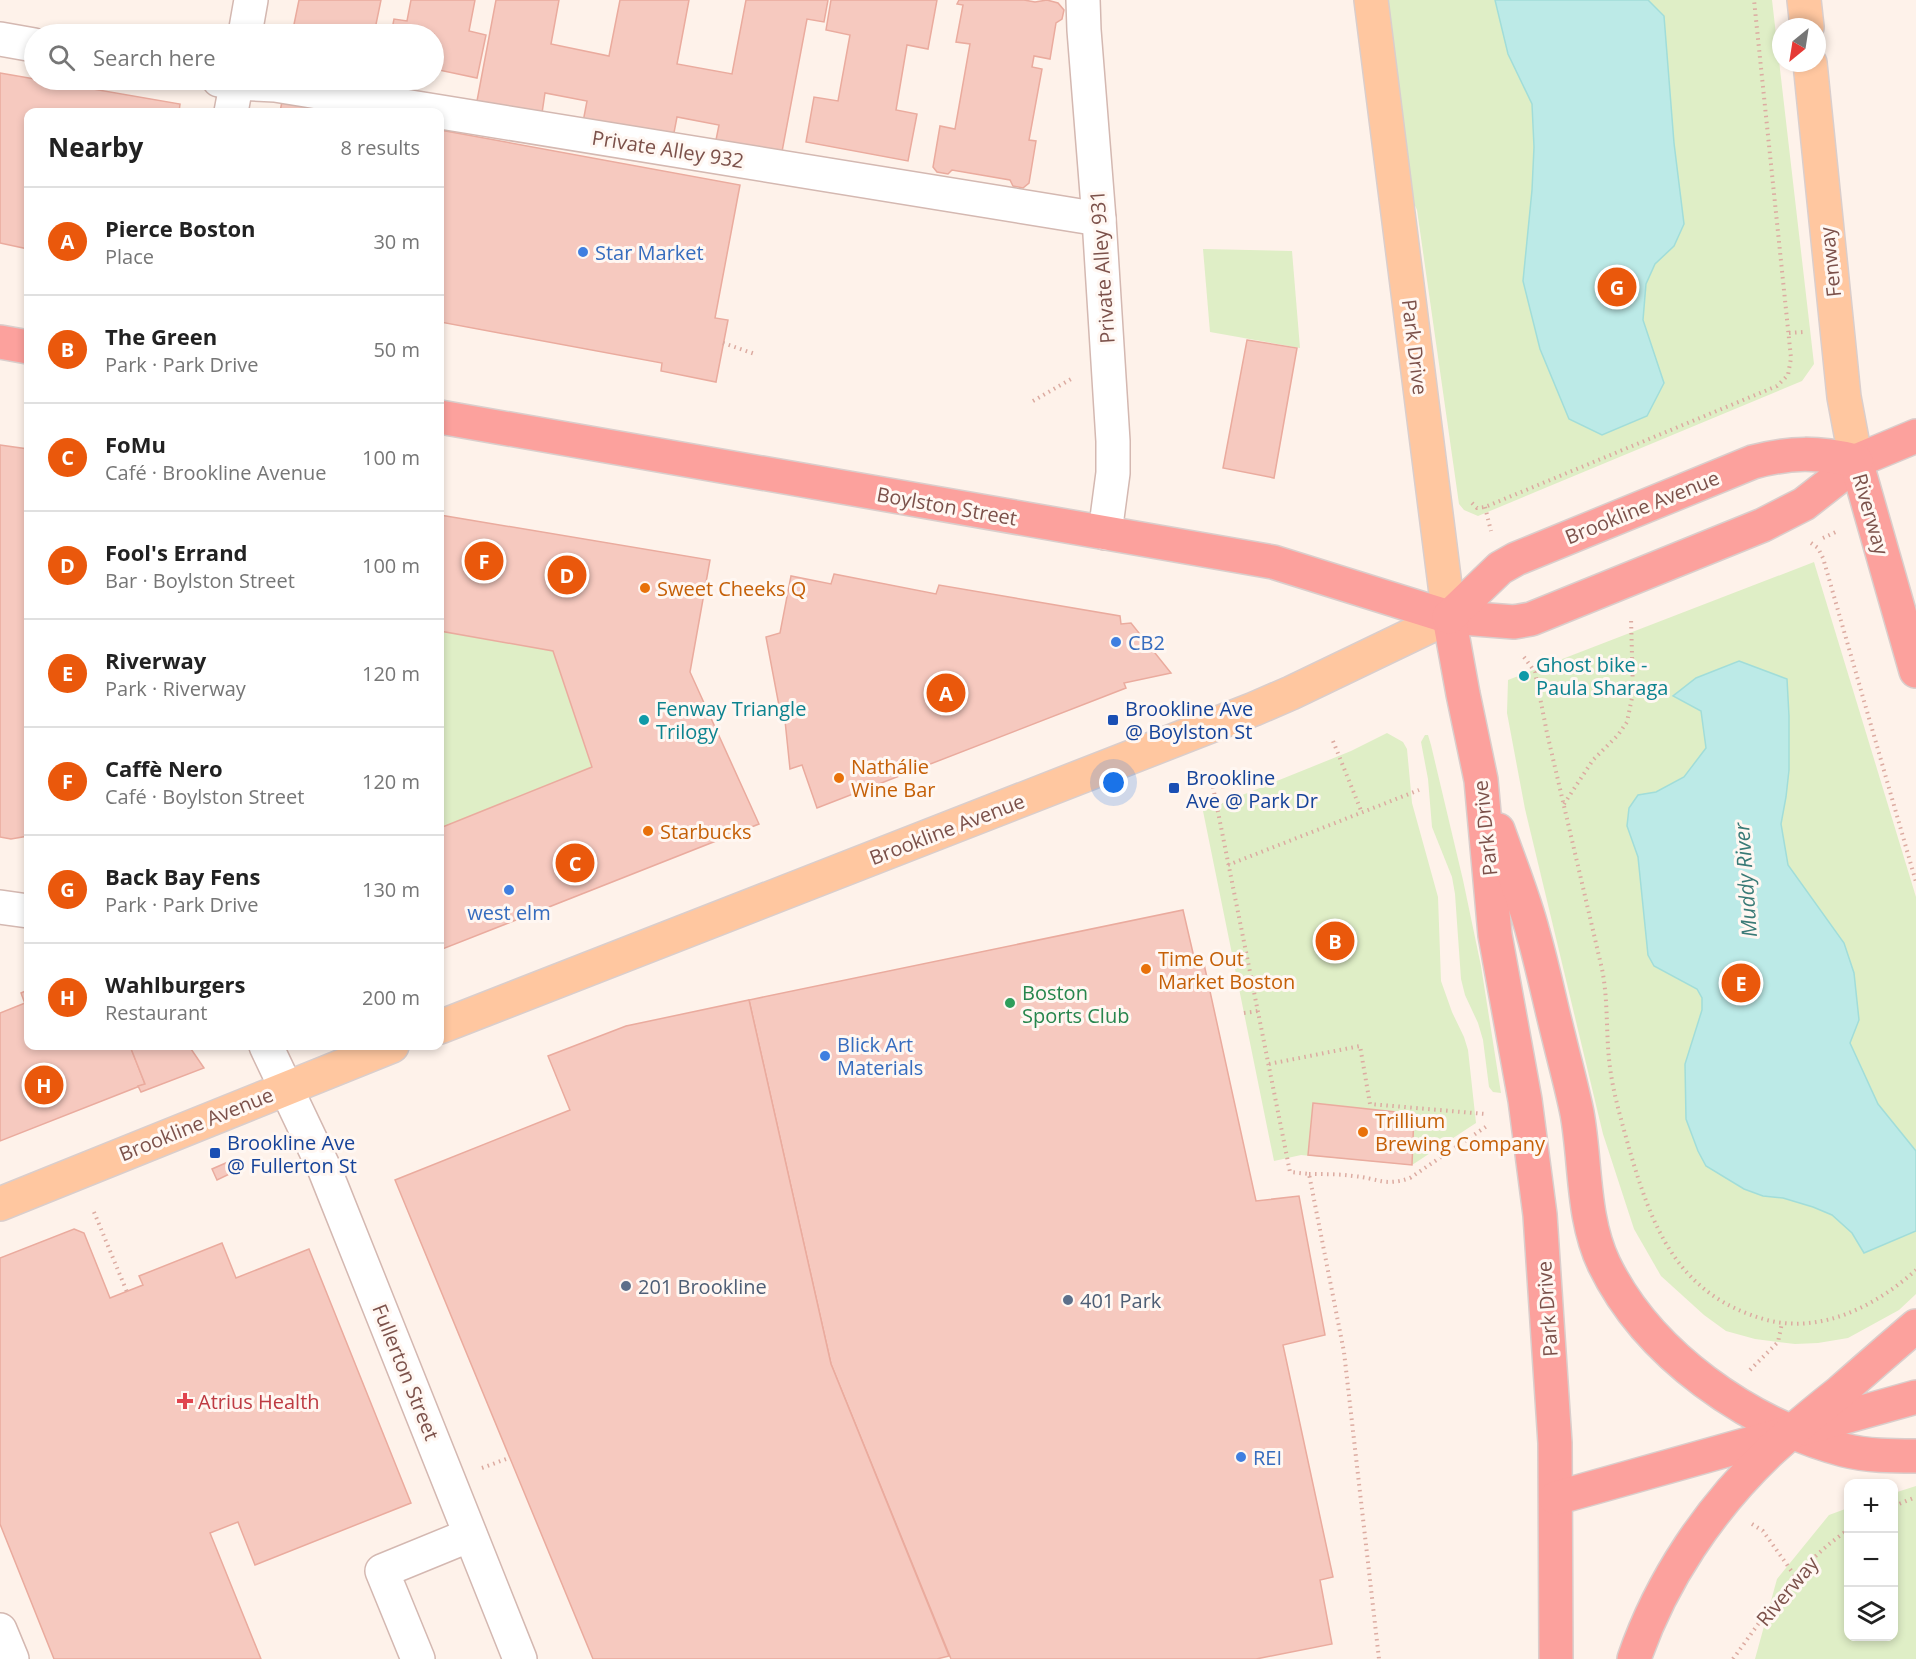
<!DOCTYPE html>
<html lang="en">
<head>
<meta charset="utf-8">
<style>
	:root { --surface:#fff; --page:#f2f2f2; --text:#222; --muted:#767676; --line:#e0e0e0; --accent:#ea580c }
	body { margin:0; font-family:"Open Sans",sans-serif; background:var(--page); color:var(--text) }
	.controls { position:absolute; right:18px; bottom:18px; display:grid; overflow:hidden; border-radius:12px; box-shadow:0 3px 9px #0003 }
	.controls button { width:54px; height:54px; display:grid; place-items:center; padding:0; border:0; border-bottom:2px solid var(--line); background:var(--surface); color:var(--text); font:30px sans-serif }
	.compass { position:absolute; left:1772px; top:18px; width:54px; height:54px; border-radius:50%; background:var(--surface); box-shadow:0 3px 9px #0003; rotate:210deg }
	.you { position:absolute; left:1114px; top:783px; width:21px; height:21px; margin:-15px; border:4px solid #fff; border-radius:50%; background:#1a73e8; box-shadow:0 0 0 9px #1a73e833 }
	.badge { display:grid; place-items:center; width:39px; height:39px; border-radius:50%; background:var(--accent); color:#fff; font-size:20px; font-weight:700 }
	.pin { position:absolute; translate:-50% -50%; border:3px solid #fff; box-shadow:0 2px 6px #0006 }
	.list { margin:0; padding:0; list-style:none }
	h2 { display:flex; justify-content:space-between; align-items:center; height:78px; margin:0; padding:0 24px; font-size:26px }
	h2 small { font-size:20px; font-weight:400; color:var(--muted) }
	.list li { display:grid; grid-template-columns:39px 1fr auto; gap:18px; align-items:center; box-sizing:border-box; height:108px; padding:0 24px; border-top:2px solid var(--line) }
	.list b { display:block; font-size:22px; white-space:nowrap }
	.list p { margin:0; font-size:20px; white-space:nowrap; color:var(--muted) }
	.list em { font-size:20px; font-style:normal; color:var(--muted) }
	.icon { flex:none; width:33px; height:33px; fill:none; stroke:currentColor; stroke-width:2; stroke-linecap:round; stroke-linejoin:round }
	.map { position:relative; flex:none; width:1916px; height:1659px; overflow:hidden }
	.search { position:absolute; background:var(--surface); box-shadow:0 3px 9px #0003; left:24px; top:24px; width:420px; height:66px; display:flex; align-items:center; gap:15px; box-sizing:border-box; padding:0 21px; border-radius:33px; color:var(--muted); font-size:22px }
	.panel { position:absolute; background:var(--surface); box-shadow:0 3px 9px #0003; left:24px; top:108px; width:420px; height:942px; border-radius:12px }
	.map>svg:first-child { display:block }
	.green { fill:#dfeec6 }
	.water { fill:#bceae7; stroke:#a1ddd9; stroke-width:1.5 }
	.building { fill:#f6c9bf; stroke:#eaab9e; stroke-width:1.5 }
	.lines { fill:none; stroke-linecap:round; stroke-linejoin:round }
	.minor-casing { stroke:#d4b8b1; stroke-width:36 }
	.major-casing { stroke:#dacecc; stroke-width:36 }
	.highway-casing { stroke:#dacecc; stroke-width:36 }
	.path { stroke:#dcaba1; stroke-width:4; stroke-dasharray:1.5 4.5; stroke-linecap:butt }
	.minor { stroke:#fff; stroke-width:33 }
	.major { stroke:#ffc7a0; stroke-width:33 }
	.highway { stroke:#fca19d; stroke-width:33 }
	.shop-dot { fill:#3f7fe0; stroke:#fff7f2; stroke-width:2 }
	.food-dot { fill:#e8710a; stroke:#fff7f2; stroke-width:2 }
	.culture-dot { fill:#0f9aa8; stroke:#fff7f2; stroke-width:2 }
	.transit-dot { fill:#1a4fb4; stroke:#fff7f2; stroke-width:2 }
	.leisure-dot { fill:#2e9e5b; stroke:#fff7f2; stroke-width:2 }
	.service-dot { fill:#5c6f8a; stroke:#fff7f2; stroke-width:2 }
	.health-dot { fill:#e0444e; stroke:#fff7f2; stroke-width:2 }
	.labels { text-anchor:middle; dominant-baseline:central; stroke-width:6; stroke-linejoin:round; paint-order:stroke }
	.street-label { font-size:20px; fill:#7c514a; stroke:#fff7f2 }
	.shop-label { font-size:20px; fill:#366cbe; stroke:#fff7f2; text-anchor:start }
	.food-label { font-size:20px; fill:#c56008; stroke:#fff7f2; text-anchor:start }
	.culture-label { font-size:20px; fill:#0d838f; stroke:#fff7f2; text-anchor:start }
	.transit-label { font-size:20px; fill:#164399; stroke:#fff7f2; text-anchor:start }
	.leisure-label { font-size:20px; fill:#27864d; stroke:#fff7f2; text-anchor:start }
	.service-label { font-size:20px; fill:#4e5e75; stroke:#fff7f2; text-anchor:start }
	.health-label { font-size:20px; fill:#be3a42; stroke:#fff7f2; text-anchor:start }
	.water-label { font-size:21px; font-style:italic; fill:#397a76; stroke:#fff7f2 }
</style>
</head>
<body>
<div class="map">
<svg width="1916" height="1659" viewBox="0 0 1916 1659">
	<rect width="100%" height="100%" fill="#fef2ea"/>
	<g class="green">
		<polygon points="1388,0 1772,0 1814,364 1802,381 1478,516 1464,510 1459,504 1417,210 1406,186"/>
		<polygon points="1203,249 1292,251 1300,348 1210,332"/>
		<polygon points="1814,562 1916,897 1916,1294 1899,1310 1848,1338 1818,1343 1795,1344 1755,1339 1726,1331 1704,1315 1661,1276 1634,1229 1603,1134 1525,809 1507,713 1508,680"/>
		<polygon points="440,631 553,651 592,767 440,828"/>
		<polygon points="1387,733 1403,742 1407,749 1412,803 1438,897 1441,981 1452,1012 1464,1037 1468,1050 1476,1123 1412,1165 1301,1155 1274,1161 1203,811 1351,751"/>
		<polygon points="1425,735 1428,735 1431,745 1463,880 1481,966 1501,1093 1493,1092 1489,1087 1483,1040 1478,1023 1465,995 1461,979 1455,894 1452,877 1432,827 1428,779 1421,742"/>
		<polygon points="1916,1486 1916,1659 1755,1659 1777,1579 1829,1515 1848,1508 1848,1636 1894,1636 1894,1493"/>
	</g>
	<g class="water">
		<polygon points="1495,0 1648,0 1664,16 1674,143 1684,224 1674,246 1655,264 1646,284 1643,320 1664,383 1647,416 1602,435 1569,419 1540,349 1523,281 1532,190 1534,147 1532,104 1508,54"/>
		<polygon points="1739,661 1787,679 1789,716 1789,770 1786,797 1781,824 1788,865 1844,943 1854,973 1859,1020 1850,1043 1878,1104 1916,1151 1916,1231 1864,1253 1852,1233 1832,1215 1813,1207 1783,1198 1763,1196 1744,1189 1706,1166 1698,1151 1686,1119 1685,1064 1702,1010 1702,998 1697,989 1654,966 1648,955 1638,857 1627,826 1629,808 1638,795 1656,792 1684,777 1706,748 1701,711 1673,696 1696,678"/>
	</g>
	<g class="building">
		<polygon points="299,0 381,0 374,34 292,34"/>
		<polygon points="411,0 475,0 469,31 486,35 477,78 434,69 434,34 391,34 394,19 407,21"/>
		<polygon points="496,0 559,0 551,44 609,56 620,0 689,0 677,64 732,74 746,0 828,0 824,22 807,19 781,157 715,145 719,125 677,117 673,138 583,122 587,101 545,93 542,113 477,101"/>
		<polygon points="831,0 937,0 928,49 907,45 896,110 917,114 908,161 806,142 814,97 838,101 850,35 826,30"/>
		<polygon points="959,0 1024,0 1035,2 1047,0 1058,3 1064,10 1062,19 1056,23 1050,59 1034,56 1032,67 1042,69 1029,140 1036,141 1029,183 1023,188 1013,186 1010,180 952,170 948,174 937,172 933,167 940,126 955,129 970,44 956,42 963,5 957,4"/>
		<polygon points="0,73 180,104 179,112 28,112 28,249 0,243"/>
		<polygon points="282,101 346,112 280,112"/>
		<polygon points="440,130 740,185 715,318 728,320 716,382 661,371 662,363 440,322"/>
		<polygon points="1247,340 1297,348 1274,478 1223,468"/>
		<polygon points="0,445 28,449 28,836 11,839 0,837"/>
		<polygon points="440,515 710,560 690,672 759,824 440,950 440,828 592,767 553,651 440,631"/>
		<polygon points="834,574 936,594 939,585 1120,616 1121,624 1131,623 1171,673 1124,683 1126,688 817,808 802,765 790,769 784,711 780,711 766,637 780,633 791,576 831,584"/>
		<polygon points="1183,910 1196,966 1204,964 1256,1201 1299,1196 1325,1335 1283,1345 1333,1577 1320,1580 1332,1644 1256,1659 951,1659 831,1364 749,1000"/>
		<polygon points="28,990 28,1012 21,993"/>
		<polygon points="749,1000 831,1364 949,1656 937,1659 593,1659 395,1180 570,1110 548,1056 626,1026"/>
		<polygon points="25,1003 28,1012 28,1046 130,1046 145,1084 0,1141 0,1013"/>
		<polygon points="130,1046 189,1046 204,1068 141,1092 138,1086 145,1084"/>
		<polygon points="1313,1103 1414,1114 1412,1165 1308,1155"/>
		<polygon points="235,1159 240,1169 217,1180 212,1169"/>
		<polygon points="74,1229 84,1233 110,1298 143,1285 139,1276 222,1243 236,1278 309,1249 411,1503 255,1565 238,1522 210,1533 261,1659 54,1659 0,1524 0,1258"/>
	</g>
	<g class="lines">
		<g class="minor-casing">
			<g id="minor">
				<polyline points="1083,0 1084,30 1099,219 1113,441 1113,473 1105,533"/>
				<polyline points="245,34 251,0"/>
				<polyline points="0,39 34,45"/>
				<polyline points="219,80 236,83 275,85 1099,219"/>
				<polyline points="231,112 237,80"/>
				<polyline points="0,907 28,911"/>
				<polyline points="266,1046 324,1168 520,1659"/>
				<polyline points="0,1630 12,1659"/>
				<polyline points="418,1659 382,1571 470,1535"/>
			</g>
		</g>
		<g class="major-casing">
			<g id="major">
				<polyline points="1804,0 1807,27"/>
				<polyline points="1810,63 1844,397 1856,461"/>
				<polyline points="440,1027 1254,709 1291,693 1449,617 1371,0"/>
				<polyline points="0,1204 392,1046"/>
			</g>
		</g>
		<g class="highway-casing">
			<g id="highway">
				<polyline points="0,342 28,347"/>
				<polyline points="440,417 1273,562 1449,617 1514,622 1531,619 1763,525 1804,504 1836,479 1856,461 1916,436"/>
				<polyline points="1856,461 1916,671"/>
				<polyline points="1449,617 1463,694 1481,780 1495,935 1525,1100 1540,1215 1555,1443 1556,1659"/>
				<path d="M1449,617l51,-49 16,-9 237,-97c38,-10 65,-10 103,-1"/>
				<path d="M1498,830c12,34 26,68 35,103 10,35 17,70 26,105 6,25 13,50 18,75 9,50 5,105 27,151 44,91 144,160 240,186 24,6 48,6 72,6"/>
				<polyline points="1556,1498 1916,1397"/>
				<path d="M1634,1659c27,-79 76,-151 136,-208 23,-21 46,-40 70,-59 25,-22 50,-44 76,-66"/>
			</g>
		</g>
		<g class="path">
			<polyline points="1789,333 1803,332"/>
			<polyline points="723,343 755,354"/>
			<polyline points="1033,401 1073,378"/>
			<polyline points="1472,503 1477,508 1485,507 1777,386 1788,375 1791,358 1754,0"/>
			<polyline points="1485,507 1491,531"/>
			<polyline points="1823,538 1838,531"/>
			<polyline points="1811,543 1818,548 1823,558 1916,882"/>
			<path d="M1524,657l11,15 12,61 55,236c6,30 4,60 7,90 3,31 12,60 20,89 23,80 49,148 138,172 54,14 109,-14 149,-50"/>
			<polyline points="1333,741 1362,813"/>
			<polyline points="1213,787 1290,1172 1309,1174 1344,1352 1379,1659"/>
			<polyline points="1564,804 1593,760 1618,735 1627,722 1633,693 1631,618"/>
			<polyline points="1228,865 1419,790"/>
			<polyline points="1244,1013 1258,1011"/>
			<polyline points="1269,1064 1360,1046 1370,1104 1485,1114"/>
			<path d="M1309,1174c15,0 30,0 44,2 25,2 31,11 57,2l77,-52"/>
			<polyline points="94,1212 127,1292"/>
			<polyline points="1750,1370 1778,1342 1782,1323"/>
			<polyline points="482,1468 509,1458"/>
			<polyline points="1894,1506 1916,1497"/>
			<polyline points="1752,1524 1763,1531 1795,1576"/>
			<path d="M1733,1659c35,-48 65,-95 115,-129"/>
		</g>
		<use href="#minor" class="minor"/>
		<use href="#major" class="major"/>
		<use href="#highway" class="highway"/>
	</g>
	<g class="shop-dot">
		<circle cx="583" cy="252" r="6"/>
		<circle cx="1116" cy="642" r="6"/>
		<circle cx="509" cy="890" r="6"/>
		<circle cx="825" cy="1056" r="6"/>
		<circle cx="1241" cy="1457" r="6"/>
	</g>
	<g class="food-dot">
		<circle cx="645" cy="588" r="6"/>
		<circle cx="839" cy="778" r="6"/>
		<circle cx="648" cy="831" r="6"/>
		<circle cx="1146" cy="969" r="6"/>
		<circle cx="1363" cy="1132" r="6"/>
	</g>
	<g class="culture-dot">
		<circle cx="1524" cy="676" r="6"/>
		<circle cx="644" cy="720" r="6"/>
	</g>
	<g class="transit-dot">
		<rect x="1107" y="714" width="12" height="12" rx="3"/>
		<rect x="1168" y="782" width="12" height="12" rx="3"/>
		<rect x="209" y="1147" width="12" height="12" rx="3"/>
	</g>
	<circle class="leisure-dot" cx="1010" cy="1003" r="6"/>
	<g class="service-dot">
		<circle cx="626" cy="1286" r="6"/>
		<circle cx="1068" cy="1300" r="6"/>
	</g>
	<path class="health-dot" d="M182 1392h6v6h6v6h-6v6h-6v-6h-6v-6h6z"/>
	<g class="labels">
		<g class="street-label">
			<text transform="translate(668 149) rotate(9)">Private Alley 932</text>
			<text transform="translate(1830 262) rotate(-96)">Fenway</text>
			<text transform="translate(1102 267) rotate(-94)">Private Alley 931</text>
			<text transform="translate(1415 347) rotate(83)">Park Drive</text>
			<text transform="translate(947 506) rotate(10)">Boylston Street</text>
			<text transform="translate(1642 507) rotate(-22)">Brookline Avenue</text>
			<text transform="translate(1871 514) rotate(74)">Riverway</text>
			<text transform="translate(1485 828) rotate(-96)">Park Drive</text>
			<text transform="translate(947 829) rotate(-21)">Brookline Avenue</text>
			<text transform="translate(196 1124) rotate(-22)">Brookline Avenue</text>
			<text transform="translate(1547 1309) rotate(-94)">Park Drive</text>
			<text transform="translate(406 1372) rotate(68)">Fullerton Street</text>
			<text transform="translate(1787 1591) rotate(-50)">Riverway</text>
		</g>
		<g class="shop-label">
			<text x="595" y="252">Star Market</text>
			<text x="1128" y="642">CB2</text>
			<text x="509" y="912" text-anchor="middle">west elm</text>
			<text x="837" y="1044">Blick Art<tspan x="837" dy="23">Materials</tspan></text>
			<text x="1253" y="1457">REI</text>
		</g>
		<g class="food-label">
			<text x="657" y="588">Sweet Cheeks Q</text>
			<text x="851" y="766">Nathálie<tspan x="851" dy="23">Wine Bar</tspan></text>
			<text x="660" y="831">Starbucks</text>
			<text x="1158" y="958">Time Out<tspan x="1158" dy="23">Market Boston</tspan></text>
			<text x="1375" y="1120">Trillium<tspan x="1375" dy="23">Brewing Company</tspan></text>
		</g>
		<g class="culture-label">
			<text x="1536" y="664">Ghost bike -<tspan x="1536" dy="23">Paula Sharaga</tspan></text>
			<text x="656" y="708">Fenway Triangle<tspan x="656" dy="23">Trilogy</tspan></text>
		</g>
		<g class="transit-label">
			<text x="1125" y="708">Brookline Ave<tspan x="1125" dy="23">@ Boylston St</tspan></text>
			<text x="1186" y="777">Brookline<tspan x="1186" dy="23">Ave @ Park Dr</tspan></text>
			<text x="227" y="1142">Brookline Ave<tspan x="227" dy="23">@ Fullerton St</tspan></text>
		</g>
		<g class="leisure-label">
			<text x="1022" y="992">Boston<tspan x="1022" dy="23">Sports Club</tspan></text>
		</g>
		<g class="service-label">
			<text x="638" y="1286">201 Brookline</text>
			<text x="1080" y="1300">401 Park</text>
		</g>
		<g class="health-label">
			<text x="198" y="1401">Atrius Health</text>
		</g>
		<g class="water-label">
			<text transform="translate(1745 880) rotate(-94)">Muddy River</text>
		</g>
	</g>
</svg>
<div class="controls">
<button>+</button>
<button>−</button>
<button><svg class="icon" aria-label="layers" viewBox="0 0 24 24"><path d="M12 4l9 5-9 5-9-5zM3 14l9 5 9-5"/></svg></button>
</div>
<svg class="compass" viewBox="-18 -18 36 36"><path d="M0-13l5 13h-10z" fill="#e53935"/><path d="M0 13l5-13h-10z" fill="#767676"/></svg>
<div class="you"></div>
<div class="pin badge" style="left:946px;top:693px">A</div>
<div class="pin badge" style="left:1335px;top:941px">B</div>
<div class="pin badge" style="left:575px;top:863px">C</div>
<div class="pin badge" style="left:567px;top:575px">D</div>
<div class="pin badge" style="left:1741px;top:983px">E</div>
<div class="pin badge" style="left:484px;top:561px">F</div>
<div class="pin badge" style="left:1617px;top:287px">G</div>
<div class="pin badge" style="left:44px;top:1085px">H</div>
<div class="search"><svg class="icon" aria-label="search" viewBox="0 0 24 24"><circle cx="10" cy="10" r="6"/><path d="M15 15l6 6"/></svg>Search here</div>
<section class="panel">
<h2>Nearby<small>8 results</small></h2>
<ul class="list">
<li><span class="badge">A</span><div><b>Pierce Boston</b><p>Place</p></div><em>30 m</em></li>
<li><span class="badge">B</span><div><b>The Green</b><p>Park · Park Drive</p></div><em>50 m</em></li>
<li><span class="badge">C</span><div><b>FoMu</b><p>Café · Brookline Avenue</p></div><em>100 m</em></li>
<li><span class="badge">D</span><div><b>Fool's Errand</b><p>Bar · Boylston Street</p></div><em>100 m</em></li>
<li><span class="badge">E</span><div><b>Riverway</b><p>Park · Riverway</p></div><em>120 m</em></li>
<li><span class="badge">F</span><div><b>Caffè Nero</b><p>Café · Boylston Street</p></div><em>120 m</em></li>
<li><span class="badge">G</span><div><b>Back Bay Fens</b><p>Park · Park Drive</p></div><em>130 m</em></li>
<li><span class="badge">H</span><div><b>Wahlburgers</b><p>Restaurant</p></div><em>200 m</em></li>
</ul>
</section>
</div>
</body>
</html>
